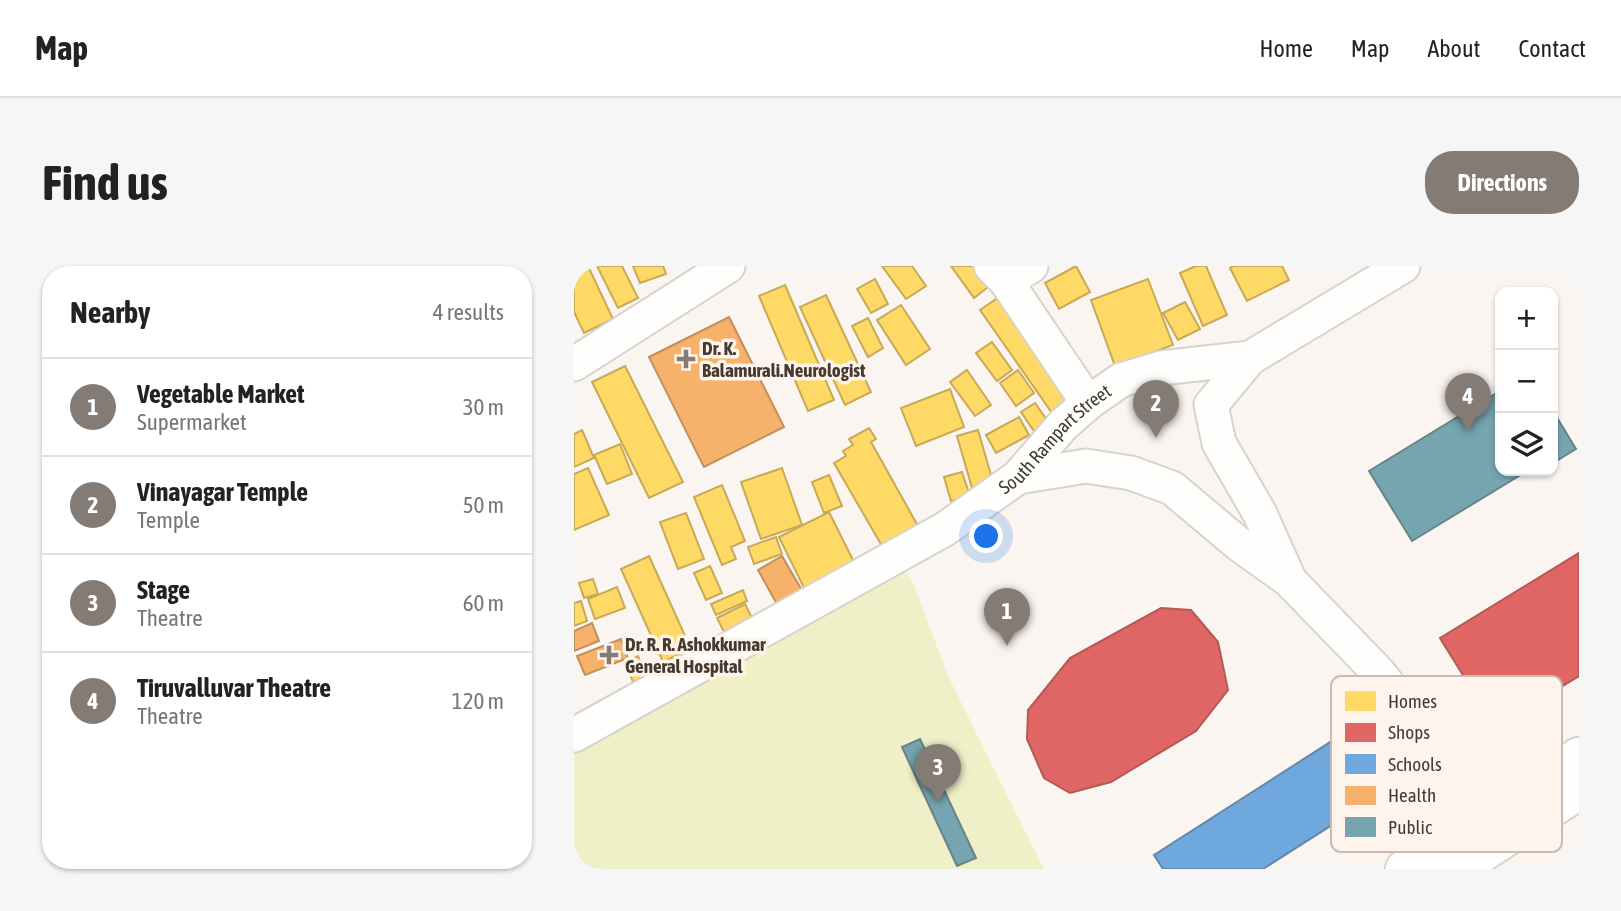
<!DOCTYPE html>
<html lang="en">
<head>
<meta charset="utf-8">
<style>
	:root { --surface:#fff; --page:#f6f6f6; --text:#222; --muted:#767676; --line:#e0e0e0; --accent:#847b74 }
	body { margin:0; font-family:"Asap Condensed",sans-serif; background:var(--page); color:var(--text) }
	.controls { position:absolute; right:21px; top:21px; display:grid; overflow:hidden; border-radius:14px; box-shadow:0 2px 5px #0004 }
	.controls button { width:63px; height:63px; display:grid; place-items:center; padding:0; border:0; border-bottom:2px solid var(--line); background:var(--surface); color:var(--text); font:35px sans-serif }
	.you { position:absolute; left:413px; top:271px; width:24px; height:24px; margin:-18px; border:5px solid #fff; border-radius:50%; background:#1a73e8; box-shadow:0 0 0 10px #1a73e833 }
	.badge { display:grid; place-items:center; width:46px; height:46px; border-radius:50%; background:var(--accent); color:#fff; font-size:23px; font-weight:700 }
	.pin { position:absolute; translate:-50% -58px; filter:drop-shadow(0 2px 4px #0008) }
	.pin::after { content:''; position:absolute; top:37px; width:24px; height:21px; background:inherit; clip-path:polygon(0 0,100% 0,50% 100%) }
	.list { margin:0; padding:0; list-style:none }
	h2 { display:flex; justify-content:space-between; align-items:center; height:91px; margin:0; padding:0 28px; font-size:30px }
	h2 small { font-size:23px; font-weight:400; color:var(--muted) }
	.list li { display:grid; grid-template-columns:46px 1fr auto; gap:21px; align-items:center; box-sizing:border-box; height:98px; padding:0 28px; border-top:2px solid var(--line) }
	.list b { display:block; font-size:26px; white-space:nowrap }
	.list p { margin:0; font-size:23px; white-space:nowrap; color:var(--muted) }
	.list em { font-size:23px; font-style:normal; color:var(--muted) }
	.icon { flex:none; width:38px; height:38px; fill:none; stroke:currentColor; stroke-width:2; stroke-linecap:round; stroke-linejoin:round }
	.map { position:relative; flex:none; width:1005px; height:603px; overflow:hidden; border-radius:28px }
	header { display:flex; align-items:center; gap:42px; box-sizing:border-box; height:98px; padding:0 35px; background:var(--surface); border-bottom:2px solid var(--line) }
	header strong { font-size:33px }
	nav { display:flex; gap:38px; margin-inline-start:auto; font-size:24px }
	.intro { display:flex; align-items:center; justify-content:space-between; box-sizing:border-box; height:168px; padding:0 42px }
	h1 { margin:0; font-size:49px }
	.button { padding:18px 32px; border-radius:28px; background:var(--accent); color:#fff; font-size:24px; font-weight:700 }
	main { display:flex; gap:42px; padding:0 42px }
	aside { flex:1; background:var(--surface); border-radius:28px; box-shadow:0 2px 5px #0004 }
	.map>svg:first-child { display:block }
	.green { fill:#f0f0c8 }
	.homes { fill:#ffd966; stroke:#c7a956; stroke-width:2 }
	.shops { fill:#e06666; stroke:#b25956; stroke-width:2 }
	.schools { fill:#6fa8dc; stroke:#6287a9; stroke-width:2 }
	.health { fill:#f6b26b; stroke:#c18e5a; stroke-width:2 }
	.public { fill:#76a5af; stroke:#678589; stroke-width:2 }
	.lines { fill:none; stroke-linecap:round; stroke-linejoin:round }
	.minor-casing { stroke:#d9d2cb; stroke-width:37 }
	.major-casing { stroke:#d9d2cb; stroke-width:42 }
	.minor { stroke:#fefefd; stroke-width:33 }
	.major { stroke:#fefefd; stroke-width:38 }
	.poi-dot { fill:#847b74; stroke:#fff4eb; stroke-width:2.5 }
	.labels { text-anchor:middle; dominant-baseline:central; stroke-width:7; stroke-linejoin:round; paint-order:stroke }
	.poi-label { font-size:19px; font-weight:bold; fill:#453a31; stroke:#fff4eb; text-anchor:start }
	.street-label { font-size:19px; fill:#453a31; stroke:#fff4eb }
	.key { fill:#fff4eb; stroke:#c7bcb3; stroke-width:2 }
	.key-label { font-size:19px; fill:#453a31 }
</style>
</head>
<body>
<header>
<strong>Map</strong>
<nav><a>Home</a><a>Map</a><a>About</a><a>Contact</a></nav>
</header>
<div class="intro"><h1>Find us</h1><a class="button">Directions</a></div>
<main>
<aside>
<h2>Nearby<small>4 results</small></h2>
<ul class="list">
<li><span class="badge">1</span><div><b>Vegetable Market</b><p>Supermarket</p></div><em>30 m</em></li>
<li><span class="badge">2</span><div><b>Vinayagar Temple</b><p>Temple</p></div><em>50 m</em></li>
<li><span class="badge">3</span><div><b>Stage</b><p>Theatre</p></div><em>60 m</em></li>
<li><span class="badge">4</span><div><b>Tiruvalluvar Theatre</b><p>Theatre</p></div><em>120 m</em></li>
</ul>
</aside>
<div class="map">
<svg width="1005" height="603" viewBox="0 0 1005 603">
	<rect width="100%" height="100%" fill="#faf5f0"/>
	<polygon class="green" points="326,296 339,317 375,412 470,603 0,603 0,479"/>
	<g class="homes">
		<polygon points="0,0 14,0 39,53 10,67 0,46"/>
		<polygon points="23,0 48,0 64,32 44,42"/>
		<polygon points="59,0 89,0 92,8 66,17"/>
		<polygon points="308,0 338,0 352,20 332,33"/>
		<polygon points="377,0 401,0 419,17 400,32"/>
		<polygon points="502,0 516,26 485,43 471,17"/>
		<polygon points="622,0 632,0 653,49 629,60 606,7"/>
		<polygon points="659,0 708,0 715,14 673,35 656,2"/>
		<polygon points="301,13 314,38 297,47 283,23"/>
		<polygon points="574,13 599,79 541,100 517,34"/>
		<polygon points="211,19 260,134 234,145 185,30"/>
		<polygon points="434,25 503,128 478,147 406,44"/>
		<polygon points="252,29 297,126 271,139 226,41"/>
		<polygon points="611,36 626,63 604,74 589,47"/>
		<polygon points="327,39 356,83 332,99 303,54"/>
		<polygon points="294,52 309,82 294,91 278,60"/>
		<polygon points="418,76 438,104 423,115 402,87"/>
		<polygon points="51,100 109,216 75,232 18,116"/>
		<polygon points="393,104 417,139 401,150 376,116"/>
		<polygon points="444,104 460,127 442,140 426,117"/>
		<polygon points="376,123 390,161 342,180 327,142"/>
		<polygon points="461,137 478,161 464,171 447,146"/>
		<polygon points="445,151 455,169 422,187 412,169"/>
		<polygon points="295,162 302,173 297,176 344,260 308,280 260,197 272,190 269,185 279,179 275,173"/>
		<polygon points="8,164 20,192 0,201 0,168"/>
		<polygon points="404,164 419,216 398,222 383,170"/>
		<polygon points="46,178 58,208 33,218 20,189"/>
		<polygon points="14,202 35,249 0,264 0,208"/>
		<polygon points="208,202 228,259 187,273 167,216"/>
		<polygon points="388,206 396,230 377,235 370,211"/>
		<polygon points="255,209 268,240 250,247 238,216"/>
		<polygon points="148,219 171,275 157,281 162,293 148,299 120,231"/>
		<polygon points="255,246 284,304 233,328 205,271"/>
		<polygon points="112,247 130,293 104,303 86,256"/>
		<polygon points="202,271 208,288 180,298 174,281"/>
		<polygon points="75,290 117,383 89,396 47,303"/>
		<polygon points="136,300 148,327 132,334 120,307"/>
		<polygon points="19,313 24,328 10,332 5,317"/>
		<polygon points="43,321 51,342 21,353 14,333"/>
		<polygon points="169,324 173,335 142,349 137,338"/>
		<polygon points="7,335 13,355 0,360 0,337"/>
		<polygon points="171,338 179,354 151,368 143,352"/>
		<polygon points="64,390 72,410 59,416 51,396"/>
	</g>
	<g class="shops">
		<polygon points="1005,287 1005,410 921,461 866,372"/>
		<polygon points="587,342 617,344 644,376 654,424 622,465 537,516 496,527 470,512 453,473 454,444 496,392"/>
	</g>
	<polygon class="schools" points="775,464 813,524 689,603 589,603 580,589"/>
	<g class="health">
		<polygon points="155,51 210,161 130,201 75,91"/>
		<polygon points="208,290 229,326 204,340 184,304"/>
		<polygon points="18,357 25,375 0,385 0,365"/>
		<polygon points="47,373 54,392 11,409 3,390"/>
	</g>
	<g class="public">
		<polygon points="926,125 926,205 953,205 838,275 795,205"/>
		<polygon points="979,145 1002,183 979,197"/>
		<polygon points="346,473 402,592 383,600 328,481"/>
	</g>
	<g class="lines">
		<g class="minor-casing">
			<g id="minor">
				<polyline points="417,0 432,15 514,137"/>
				<polyline points="432,15 457,0"/>
				<polyline points="676,92 637,139 645,177 686,248 715,313"/>
				<polyline points="0,98 154,0"/>
				<polyline points="444,211 512,200 557,207 598,222 666,279 715,314 804,406 931,568"/>
				<path id="s1" d="M0,469l371,-206 73,-52 45,-52 25,-22 33,-23 40,-12 89,-10 153,-92"/>
			</g>
		</g>
		<g class="major-casing">
			<g id="major">
				<polyline points="831,603 1005,491"/>
				<polyline points="882,603 1005,524"/>
			</g>
		</g>
		<use href="#minor" class="minor"/>
		<use href="#major" class="major"/>
	</g>
	<g class="poi-dot">
		<path d="M108.5 82.5h7v7h7v7h-7v7h-7v-7h-7v-7h7z"/>
		<path d="M31.5 378.5h7v7h7v7h-7v7h-7v-7h-7v-7h7z"/>
	</g>
	<g class="labels">
		<g class="poi-label">
			<text x="128" y="82">Dr. K.<tspan x="128" dy="22">Balamurali.Neurologist</tspan></text>
			<text x="51" y="378">Dr. R. R. Ashokkumar<tspan x="51" dy="22">General Hospital</tspan></text>
		</g>
		<g class="street-label">
			<text stroke="none"><textPath href="#s1" startOffset="567">South Rampart Street</textPath></text>
		</g>
	</g>
	<rect x="757" y="410" width="231" height="176" rx="10" class="key"/>
	<rect x="771" y="425" width="31" height="20" fill="#ffd966"/>
	<rect x="771" y="457" width="31" height="19" fill="#e06666"/>
	<rect x="771" y="488" width="31" height="20" fill="#6fa8dc"/>
	<rect x="771" y="520" width="31" height="19" fill="#f6b26b"/>
	<rect x="771" y="551" width="31" height="20" fill="#76a5af"/>
	<g class="key-label">
		<text x="814" y="442">Homes</text>
		<text x="814" y="473">Shops</text>
		<text x="814" y="505">Schools</text>
		<text x="814" y="536">Health</text>
		<text x="814" y="568">Public</text>
	</g>
</svg>
<div class="controls">
<button>+</button>
<button>−</button>
<button><svg class="icon" aria-label="layers" viewBox="0 0 24 24"><path d="M12 4l9 5-9 5-9-5zM3 14l9 5 9-5"/></svg></button>
</div>
<div class="you"></div>
<div class="pin badge" style="left:433px;top:380px">1</div>
<div class="pin badge" style="left:582px;top:172px">2</div>
<div class="pin badge" style="left:364px;top:536px">3</div>
<div class="pin badge" style="left:894px;top:165px">4</div>
</div>
</main>
</body>
</html>
